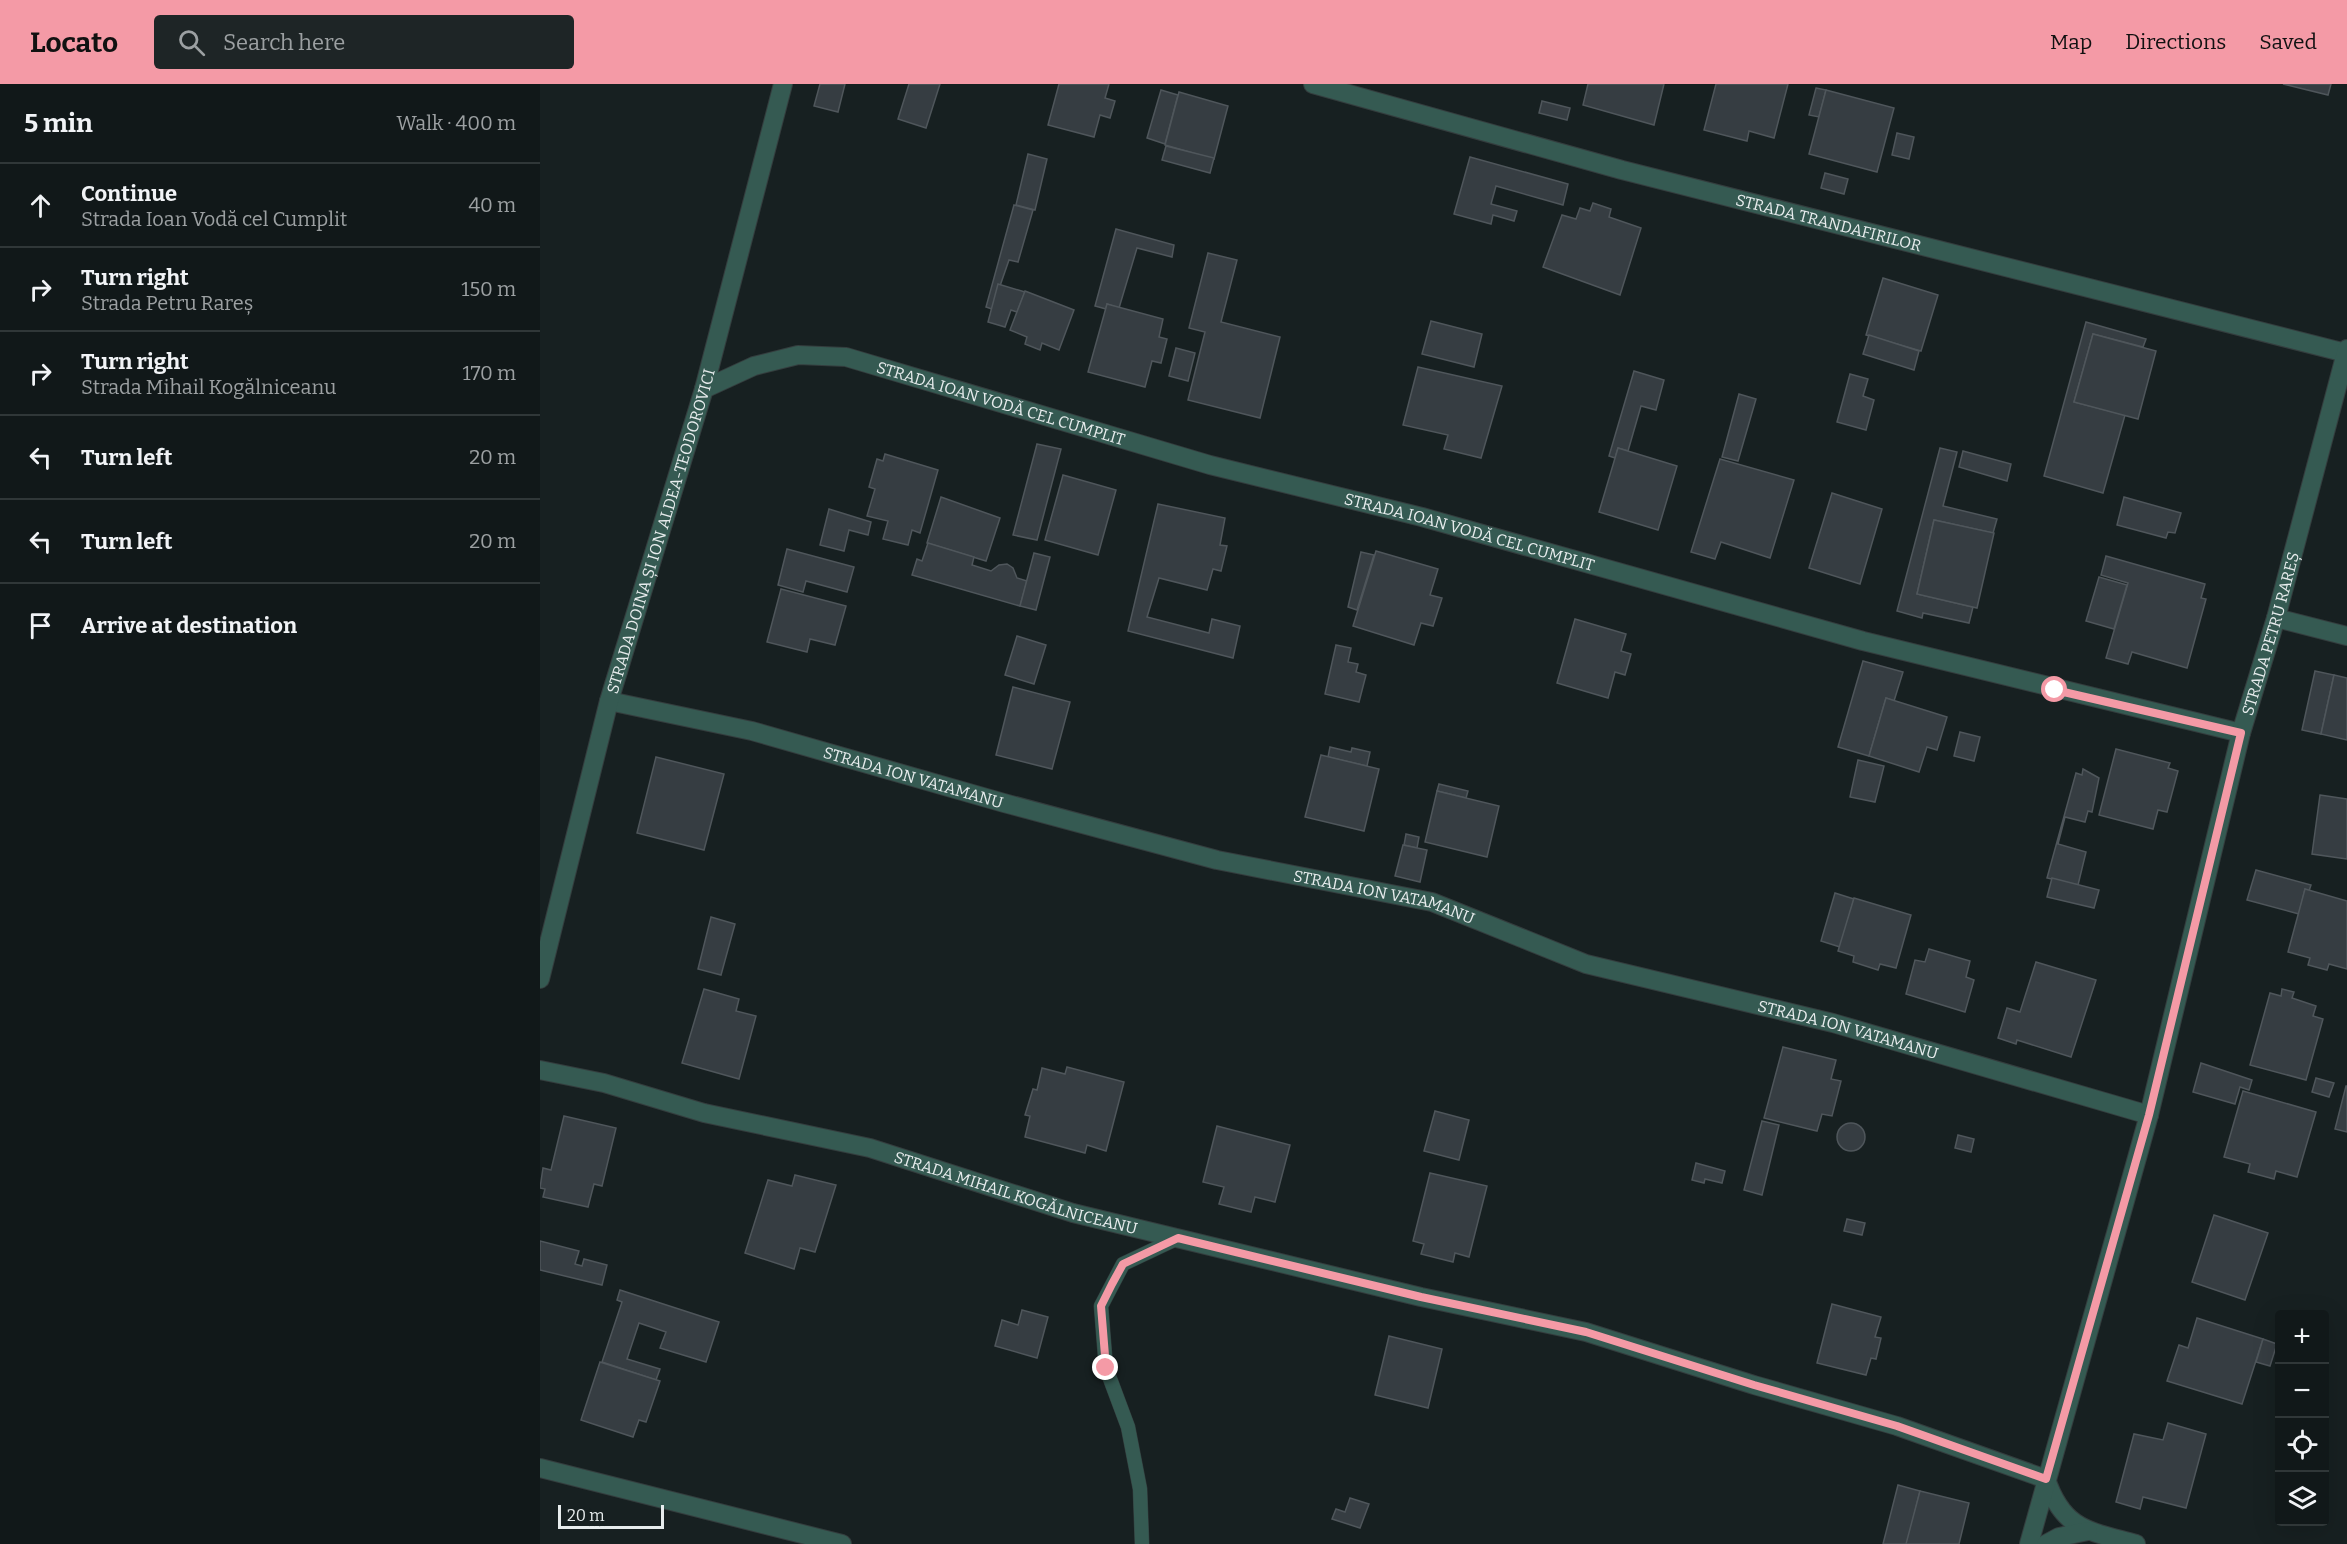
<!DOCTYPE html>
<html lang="en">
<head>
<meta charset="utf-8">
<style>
	:root { --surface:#111819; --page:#1e2526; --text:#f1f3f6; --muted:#9ca0a2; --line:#303738; --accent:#f49aa6 }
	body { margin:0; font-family:Bitter,serif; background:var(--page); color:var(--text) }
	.controls { position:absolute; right:18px; bottom:18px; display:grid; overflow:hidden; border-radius:6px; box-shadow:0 6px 24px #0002 }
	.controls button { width:54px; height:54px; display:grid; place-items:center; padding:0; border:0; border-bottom:2px solid var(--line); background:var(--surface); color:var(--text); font:30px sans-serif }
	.scale { position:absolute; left:18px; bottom:15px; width:106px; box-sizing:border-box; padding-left:6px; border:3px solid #e7eced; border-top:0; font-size:16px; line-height:21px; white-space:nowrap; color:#e7eced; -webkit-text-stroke:4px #172021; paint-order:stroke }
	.stop { position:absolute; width:18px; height:18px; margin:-14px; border:4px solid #f49aa6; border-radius:50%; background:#fff }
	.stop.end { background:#f49aa6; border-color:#fff; box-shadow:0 2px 6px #0008 }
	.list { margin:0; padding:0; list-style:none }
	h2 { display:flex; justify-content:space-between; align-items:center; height:78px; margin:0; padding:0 24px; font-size:26px }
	h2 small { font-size:20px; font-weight:400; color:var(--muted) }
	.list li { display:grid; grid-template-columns:39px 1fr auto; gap:18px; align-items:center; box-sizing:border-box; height:84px; padding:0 24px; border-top:2px solid var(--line) }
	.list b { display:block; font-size:22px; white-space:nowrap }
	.list p { margin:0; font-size:20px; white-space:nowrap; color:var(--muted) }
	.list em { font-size:20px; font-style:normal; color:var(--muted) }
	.icon { flex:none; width:33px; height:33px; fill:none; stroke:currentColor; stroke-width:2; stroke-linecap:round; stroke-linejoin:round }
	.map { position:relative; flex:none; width:1807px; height:1460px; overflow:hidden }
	header { display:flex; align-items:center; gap:36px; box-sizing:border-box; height:84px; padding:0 30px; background:var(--accent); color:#111 }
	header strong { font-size:28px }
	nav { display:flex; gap:33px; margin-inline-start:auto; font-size:21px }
	.search { width:420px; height:54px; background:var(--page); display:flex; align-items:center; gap:15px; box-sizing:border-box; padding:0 21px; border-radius:6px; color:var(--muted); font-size:22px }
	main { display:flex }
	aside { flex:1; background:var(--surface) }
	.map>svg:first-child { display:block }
	.building { fill:#363d42; stroke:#4f565b; stroke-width:1.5 }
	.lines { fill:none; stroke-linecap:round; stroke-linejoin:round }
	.service-casing { stroke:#343d3e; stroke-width:15 }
	.minor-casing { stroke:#343d3e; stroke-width:20 }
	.service { stroke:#355a52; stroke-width:14 }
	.minor { stroke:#355a52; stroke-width:18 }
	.route { stroke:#f49aa6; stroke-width:8 }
	.labels { text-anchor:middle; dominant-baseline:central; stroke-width:5; stroke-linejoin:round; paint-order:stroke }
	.street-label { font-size:16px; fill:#e7eced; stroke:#172021 }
</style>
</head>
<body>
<header>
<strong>Locato</strong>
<div class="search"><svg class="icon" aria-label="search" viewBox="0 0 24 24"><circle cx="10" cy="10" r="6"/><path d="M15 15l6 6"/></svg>Search here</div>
<nav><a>Map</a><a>Directions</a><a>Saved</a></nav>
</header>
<main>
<aside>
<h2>5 min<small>Walk · 400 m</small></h2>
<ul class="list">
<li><svg class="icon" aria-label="ahead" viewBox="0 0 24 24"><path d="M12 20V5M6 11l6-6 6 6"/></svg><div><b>Continue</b><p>Strada Ioan Vodă cel Cumplit</p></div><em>40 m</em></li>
<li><svg class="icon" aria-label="right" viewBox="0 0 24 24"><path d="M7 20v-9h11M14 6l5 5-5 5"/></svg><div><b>Turn right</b><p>Strada Petru Rareș</p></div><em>150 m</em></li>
<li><svg class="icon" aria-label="right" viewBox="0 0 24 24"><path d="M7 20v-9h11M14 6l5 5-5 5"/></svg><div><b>Turn right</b><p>Strada Mihail Kogălniceanu</p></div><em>170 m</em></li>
<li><svg class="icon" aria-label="left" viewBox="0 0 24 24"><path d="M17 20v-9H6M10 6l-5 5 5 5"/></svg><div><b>Turn left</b></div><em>20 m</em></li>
<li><svg class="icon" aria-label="left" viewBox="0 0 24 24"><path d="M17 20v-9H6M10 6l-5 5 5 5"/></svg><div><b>Turn left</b></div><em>20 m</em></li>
<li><svg class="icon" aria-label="arrive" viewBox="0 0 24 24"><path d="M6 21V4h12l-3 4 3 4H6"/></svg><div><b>Arrive at destination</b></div></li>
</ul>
</aside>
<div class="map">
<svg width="1807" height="1460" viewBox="0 0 1807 1460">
	<rect width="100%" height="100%" fill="#172021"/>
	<g class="building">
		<polygon points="280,0 305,0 298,28 274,22"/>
		<polygon points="369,0 400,0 386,44 358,35"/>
		<polygon points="519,0 569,0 565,14 575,17 570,34 560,31 554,53 508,41"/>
		<polygon points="1048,0 1124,0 1114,41 1043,21"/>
		<polygon points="1176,0 1248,0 1234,54 1209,47 1207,57 1164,46"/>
		<polygon points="1743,0 1791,0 1788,11"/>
		<polygon points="1276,4 1286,6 1279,33 1269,31"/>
		<polygon points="621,6 638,11 625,60 607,54"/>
		<polygon points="1286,6 1354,24 1337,88 1269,70"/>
		<polygon points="639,8 688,22 674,75 625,61"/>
		<polygon points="1002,17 1030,24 1027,36 999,29"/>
		<polygon points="1357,49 1374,53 1369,75 1352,71"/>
		<polygon points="626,62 674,74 670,89 622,76"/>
		<polygon points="488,70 507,75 495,126 476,121"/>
		<polygon points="930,73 1028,100 1023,121 956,102 951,120 977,127 974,137 953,131 951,140 914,130"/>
		<polygon points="1285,89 1308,95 1304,110 1281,104"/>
		<polygon points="1053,119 1071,125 1069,133 1101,144 1080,211 1003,183 1022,131 1036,135 1040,124 1050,127"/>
		<polygon points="474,121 493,126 478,178 469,176 452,225 446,223"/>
		<polygon points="576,145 634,161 632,173 597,164 579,224 567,220 566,225 555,222"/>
		<polygon points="668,169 697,176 681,238 740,253 720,334 648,316 665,248 649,244"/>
		<polygon points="1343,194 1398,211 1381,267 1326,251"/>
		<polygon points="458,200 485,208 477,228 471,226 465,243 448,238"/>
		<polygon points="485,207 534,226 519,266 502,259 500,266 485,260 487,253 470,246"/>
		<polygon points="567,220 623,235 619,253 627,255 621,279 612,277 605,303 548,288"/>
		<polygon points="891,237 942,250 934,283 882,270"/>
		<polygon points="1546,238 1606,255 1603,263 1553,250 1534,318 1585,331 1563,409 1504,392"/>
		<polygon points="1553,250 1616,267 1598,335 1534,318"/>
		<polygon points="1329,251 1379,267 1374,286 1323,270"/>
		<polygon points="636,264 655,269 648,297 629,292"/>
		<polygon points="878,283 962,302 941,374 904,365 908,351 863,341"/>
		<polygon points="1094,287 1124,296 1116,326 1101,322 1088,367 1078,364 1075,374 1069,372"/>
		<polygon points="1310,290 1328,295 1323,312 1334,316 1326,346 1297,338"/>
		<polygon points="1199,310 1216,315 1198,377 1182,373"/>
		<polygon points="497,360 521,365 497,456 473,451"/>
		<polygon points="1078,364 1137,382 1118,446 1059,428"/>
		<polygon points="1400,364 1417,368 1403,422 1457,435 1453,449 1394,436 1377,510 1433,523 1429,539 1383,529 1382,534 1357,527"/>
		<polygon points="1423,367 1471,380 1467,397 1419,383"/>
		<polygon points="345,370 398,386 380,449 372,446 368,461 343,455 348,437 327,432 335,405 329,403 337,375 343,377"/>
		<polygon points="1180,375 1254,396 1230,474 1181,458 1175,475 1151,468"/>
		<polygon points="523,391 576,406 558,471 505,456"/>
		<polygon points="1292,409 1342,425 1320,500 1269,484"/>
		<polygon points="401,413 460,434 446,477 387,459"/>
		<polygon points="1584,413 1641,429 1635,449 1628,448 1626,454 1577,441"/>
		<polygon points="618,420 685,434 680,461 687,462 681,487 673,485 667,506 619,494 607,533 669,549 672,535 700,542 693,574 588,547"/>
		<polygon points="289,425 331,438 328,451 309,446 304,467 280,461"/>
		<polygon points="1394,436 1454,449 1437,524 1377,510"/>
		<polygon points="388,459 434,473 432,481 451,487 459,481 467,480 473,484 477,494 487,497 480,522 372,491 377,475 382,477"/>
		<polygon points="247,465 314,483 307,508 266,497 263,508 238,501"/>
		<polygon points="836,467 898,485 890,511 902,514 893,542 881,539 874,561 813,542"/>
		<polygon points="821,468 834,471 817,526 808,523"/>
		<polygon points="494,469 510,473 496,526 480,522"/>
		<polygon points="1566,472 1665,500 1661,514 1666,515 1647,584 1592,568 1588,580 1566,574 1588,499 1561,491"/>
		<polygon points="1559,493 1587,501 1574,545 1546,537"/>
		<polygon points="241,505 306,522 295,561 270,555 267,568 227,558"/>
		<polygon points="1035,535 1086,550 1081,567 1091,570 1085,591 1075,588 1068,614 1017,599"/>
		<polygon points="477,552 506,561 494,600 465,591"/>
		<polygon points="796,561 811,564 808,578 818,580 816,588 826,591 819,618 785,610"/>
		<polygon points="1323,577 1363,588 1354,617 1346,614 1329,672 1298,663"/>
		<polygon points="1775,587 1794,591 1781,650 1762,646"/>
		<polygon points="1794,591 1807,594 1807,656 1781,650"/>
		<polygon points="473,603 530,618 512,685 456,671"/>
		<polygon points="1346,614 1407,633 1397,666 1387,663 1379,688 1329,672"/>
		<polygon points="1420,648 1440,653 1434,677 1414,672"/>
		<polygon points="790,663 811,668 812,664 830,668 827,682 788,673"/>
		<polygon points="1576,665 1630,679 1628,684 1638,687 1627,728 1618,726 1613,745 1559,731"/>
		<polygon points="781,671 839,685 824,747 765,733"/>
		<polygon points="116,673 184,690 164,766 97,749"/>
		<polygon points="1318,676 1344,682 1335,718 1310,713"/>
		<polygon points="1543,685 1559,694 1552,728 1548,727 1545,738 1525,733 1518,760 1546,768 1538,801 1507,794 1536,689 1542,691"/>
		<polygon points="899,700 928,707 926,714 897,707"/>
		<polygon points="897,707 959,722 947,773 885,758"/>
		<polygon points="1780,711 1807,715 1807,775 1772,770"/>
		<polygon points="866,750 879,753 877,764 864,761"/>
		<polygon points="863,761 887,766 880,798 855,792"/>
		<polygon points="1716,786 1771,801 1769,807 1765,805 1759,830 1707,816"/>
		<polygon points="1512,794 1559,806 1554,824 1507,813"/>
		<polygon points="1765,805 1807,817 1807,885 1789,880 1787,886 1768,881 1770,874 1748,868"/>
		<polygon points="1295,809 1314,815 1300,863 1281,857"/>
		<polygon points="1314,814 1371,831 1356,884 1340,880 1338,886 1313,878 1314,872 1298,867"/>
		<polygon points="171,833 195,840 181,891 158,885"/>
		<polygon points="1389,865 1430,877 1426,893 1434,896 1425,928 1366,910 1375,876 1385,878"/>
		<polygon points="1496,878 1556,896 1531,973 1477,956 1476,960 1458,954 1467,924 1480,928"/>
		<polygon points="164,905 199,915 196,927 216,932 199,995 142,979"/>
		<polygon points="1742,905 1754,908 1752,914 1776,922 1773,932 1783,935 1766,996 1710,981 1730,909 1741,912"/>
		<polygon points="1243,963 1296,976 1291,995 1301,997 1292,1032 1282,1030 1277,1047 1224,1034"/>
		<polygon points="1661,979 1712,996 1709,1006 1700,1003 1695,1020 1653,1008"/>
		<polygon points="527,983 584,998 566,1067 547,1061 545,1069 485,1053 490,1032 485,1031 493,1005 497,1006 502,984 525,990"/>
		<polygon points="1776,994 1794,999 1789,1013 1772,1008"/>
		<polygon points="1806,1002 1807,1002 1807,1048 1795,1045"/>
		<polygon points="1703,1007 1776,1028 1757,1093 1736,1087 1734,1095 1708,1088 1710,1080 1684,1073"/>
		<polygon points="895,1027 929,1036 919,1076 884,1067"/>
		<polygon points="24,1032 76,1044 62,1102 54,1100 48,1123 3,1113 5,1105 0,1104 3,1084 11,1086"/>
		<polygon points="1222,1037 1239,1041 1222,1111 1204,1106"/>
		<circle cx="1311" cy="1053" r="14"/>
		<polygon points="677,1042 750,1061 735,1118 715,1113 711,1128 679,1120 684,1103 663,1098"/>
		<polygon points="1418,1051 1434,1055 1431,1068 1415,1064"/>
		<polygon points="1156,1079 1185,1087 1182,1099 1165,1095 1164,1099 1152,1096"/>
		<polygon points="890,1089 947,1102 929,1173 915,1169 913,1178 881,1170 884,1160 873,1157"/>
		<polygon points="255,1091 296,1101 275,1168 260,1164 254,1185 205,1169 228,1096 252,1102"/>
		<polygon points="1674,1131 1728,1149 1705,1216 1652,1198"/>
		<polygon points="1307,1135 1325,1139 1322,1151 1304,1147"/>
		<polygon points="0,1157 39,1167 35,1180 42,1182 44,1175 67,1181 62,1201 0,1186"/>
		<polygon points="80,1206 179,1238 166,1278 120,1264 126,1248 99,1239 87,1275 120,1285 116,1296 62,1278 82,1218 77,1216"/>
		<polygon points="1292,1220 1341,1233 1335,1253 1341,1254 1336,1275 1331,1274 1326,1291 1277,1279"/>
		<polygon points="482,1226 508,1233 497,1274 455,1262 462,1236 478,1241"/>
		<polygon points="1657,1234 1723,1255 1702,1320 1627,1297 1639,1261 1648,1264"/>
		<polygon points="849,1252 902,1265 888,1324 835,1311"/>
		<polygon points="1723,1255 1737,1260 1730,1282 1716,1278"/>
		<polygon points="60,1278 120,1297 106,1338 99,1336 93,1353 41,1336"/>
		<polygon points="1628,1339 1666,1350 1646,1424 1603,1413 1600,1425 1576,1418 1594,1350 1623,1356"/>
		<polygon points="1358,1401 1380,1407 1367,1460 1343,1460"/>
		<polygon points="1380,1407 1429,1419 1419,1460 1366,1460"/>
		<polygon points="810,1414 829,1420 820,1444 792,1435 796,1425 805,1428"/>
	</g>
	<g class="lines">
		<g class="service-casing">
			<polyline id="service" points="602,1460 600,1405 588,1343 566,1284 561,1222 583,1180 638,1154"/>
		</g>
		<g class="minor-casing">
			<g id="minor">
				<path id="s1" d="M773,0l309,86 724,183"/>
				<path id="s2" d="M164,305l50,-23 44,-11 48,2 364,108 212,52 441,124 378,92"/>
				<polyline points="1736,534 1807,552"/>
				<path id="s3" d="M69,617l143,30 252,72 213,57 215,42 154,62 247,59 316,92"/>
				<path id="s4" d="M0,895l69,-278 95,-312 79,-305"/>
				<path id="s5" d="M0,986l64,13 100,30 166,35 203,65 348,84 165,35 168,53 143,41 149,53c17,51 43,52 90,65"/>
				<polyline points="0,1384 302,1460"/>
				<path id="s6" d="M1489,1460l120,-429 92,-382 35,-115 71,-269"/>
				<polyline points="1506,1460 1519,1453 1548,1447"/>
			</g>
		</g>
		<use href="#service" class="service"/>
		<use href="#minor" class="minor"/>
	</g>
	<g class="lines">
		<polyline class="route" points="566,1284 561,1222 572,1200 583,1180 638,1154 881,1213 1046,1248 1214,1301 1357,1342 1506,1395 1609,1031 1701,649 1515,606"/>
	</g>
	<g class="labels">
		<g class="street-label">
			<text stroke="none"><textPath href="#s1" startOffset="534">STRADA TRANDAFIRILOR</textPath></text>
			<text stroke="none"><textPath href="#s2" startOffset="310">STRADA IOAN VODĂ CEL CUMPLIT</textPath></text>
			<text stroke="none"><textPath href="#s4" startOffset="464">STRADA DOINA ȘI ION ALDEA-TEODOROVICI</textPath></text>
			<text stroke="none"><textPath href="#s2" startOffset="796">STRADA IOAN VODĂ CEL CUMPLIT</textPath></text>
			<text stroke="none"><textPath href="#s6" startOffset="942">STRADA PETRU RAREȘ</textPath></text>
			<text stroke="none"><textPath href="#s3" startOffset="314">STRADA ION VATAMANU</textPath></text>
			<text stroke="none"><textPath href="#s3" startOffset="800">STRADA ION VATAMANU</textPath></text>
			<text stroke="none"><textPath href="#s3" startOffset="1284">STRADA ION VATAMANU</textPath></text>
			<text stroke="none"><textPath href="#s5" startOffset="492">STRADA MIHAIL KOGĂLNICEANU</textPath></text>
		</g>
	</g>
</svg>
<div class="controls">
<button>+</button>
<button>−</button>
<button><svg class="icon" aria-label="locate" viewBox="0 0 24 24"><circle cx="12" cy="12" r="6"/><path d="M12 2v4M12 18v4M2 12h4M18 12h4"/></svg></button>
<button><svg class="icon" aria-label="layers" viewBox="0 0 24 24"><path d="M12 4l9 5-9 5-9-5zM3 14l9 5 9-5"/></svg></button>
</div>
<div class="scale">20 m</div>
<div class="stop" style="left:1515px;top:606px"></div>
<div class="stop end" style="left:566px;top:1284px"></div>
</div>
</main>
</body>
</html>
